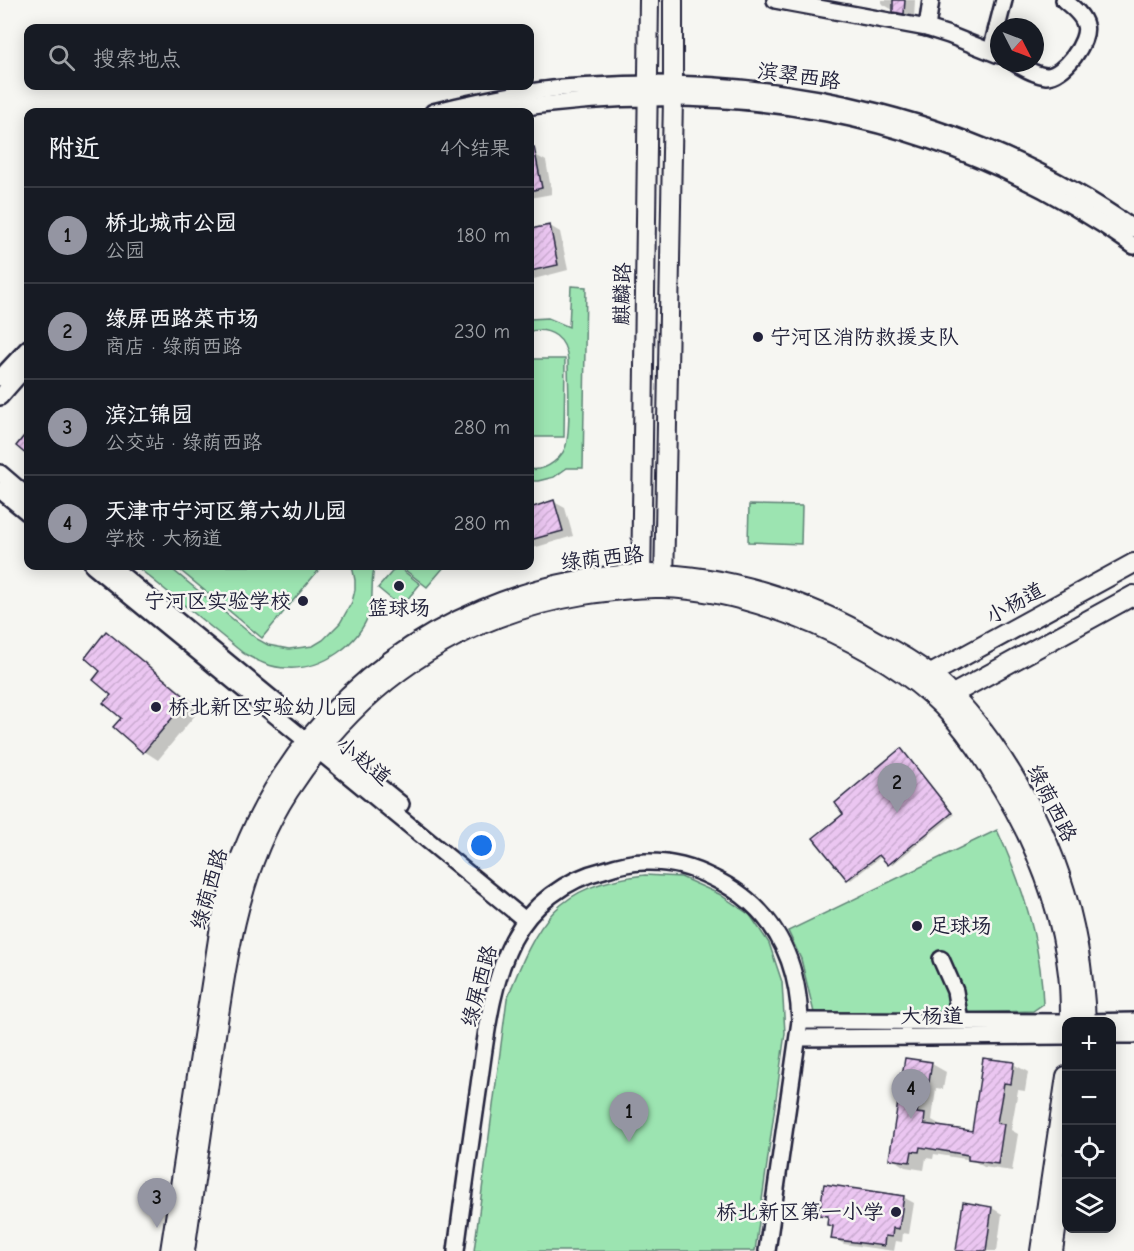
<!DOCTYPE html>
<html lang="zh">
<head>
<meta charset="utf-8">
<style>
	:root { --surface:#171b24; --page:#242831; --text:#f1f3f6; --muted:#9ea1a6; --line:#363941; --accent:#9495a2 }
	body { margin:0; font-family:"Comic Neue","LXGW WenKai TC",sans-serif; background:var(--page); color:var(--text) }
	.controls { position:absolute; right:18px; bottom:18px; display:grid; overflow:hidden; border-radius:12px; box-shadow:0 3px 15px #0003 }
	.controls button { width:54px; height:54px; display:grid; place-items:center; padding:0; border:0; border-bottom:2px solid var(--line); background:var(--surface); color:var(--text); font:30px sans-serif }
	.compass { position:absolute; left:990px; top:18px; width:54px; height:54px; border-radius:50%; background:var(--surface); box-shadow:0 3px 15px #0003; rotate:132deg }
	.you { position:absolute; left:482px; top:846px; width:21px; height:21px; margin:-15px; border:4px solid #fff; border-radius:50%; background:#1a73e8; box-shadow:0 0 0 9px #1a73e833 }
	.badge { display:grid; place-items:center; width:39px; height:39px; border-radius:50%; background:var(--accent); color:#111; font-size:20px; font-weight:700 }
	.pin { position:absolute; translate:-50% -50px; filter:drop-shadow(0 2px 3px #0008) }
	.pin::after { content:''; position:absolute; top:32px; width:21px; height:18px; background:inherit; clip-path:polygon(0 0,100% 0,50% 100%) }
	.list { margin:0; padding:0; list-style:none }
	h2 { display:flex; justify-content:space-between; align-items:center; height:78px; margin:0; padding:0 24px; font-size:26px }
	h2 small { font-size:20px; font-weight:400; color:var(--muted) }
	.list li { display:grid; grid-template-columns:39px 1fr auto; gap:18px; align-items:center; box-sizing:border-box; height:96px; padding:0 24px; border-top:2px solid var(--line) }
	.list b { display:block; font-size:22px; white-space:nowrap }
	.list p { margin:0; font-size:20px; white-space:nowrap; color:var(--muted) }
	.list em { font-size:20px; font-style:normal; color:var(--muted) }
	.icon { flex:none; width:33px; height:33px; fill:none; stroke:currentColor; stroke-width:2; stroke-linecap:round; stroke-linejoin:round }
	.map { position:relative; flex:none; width:1134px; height:1251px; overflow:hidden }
	.search { position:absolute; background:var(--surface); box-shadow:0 3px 15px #0003; left:24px; top:24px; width:510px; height:66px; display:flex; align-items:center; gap:15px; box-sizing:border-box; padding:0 21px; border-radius:12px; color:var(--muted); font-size:22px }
	.panel { position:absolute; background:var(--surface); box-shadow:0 3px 15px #0003; left:24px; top:108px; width:510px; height:462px; border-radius:12px }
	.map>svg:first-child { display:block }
	.park { fill:#9ce4b1; stroke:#5f8376; stroke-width:1.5 }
	.shadow { fill:#0003 }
	.building { fill:url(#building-hatch); stroke:#22223b; stroke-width:1.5 }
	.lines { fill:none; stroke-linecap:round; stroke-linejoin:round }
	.minor-casing { stroke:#22223b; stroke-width:20 }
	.major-casing { stroke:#22223b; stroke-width:22 }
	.minor { stroke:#f6f6f2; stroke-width:15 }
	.major { stroke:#f6f6f2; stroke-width:18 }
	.poi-dot { fill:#22223b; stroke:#f6f6f2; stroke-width:2 }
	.labels { text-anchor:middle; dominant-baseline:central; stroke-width:5; stroke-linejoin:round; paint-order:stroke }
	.street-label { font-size:21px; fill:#22223b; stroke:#f6f6f2 }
	.poi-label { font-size:21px; fill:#22223b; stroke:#f6f6f2; text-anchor:start }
</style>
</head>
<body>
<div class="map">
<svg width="1134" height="1251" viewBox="0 0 1134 1251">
	<defs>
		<pattern id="building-hatch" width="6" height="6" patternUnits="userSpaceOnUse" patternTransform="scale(1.5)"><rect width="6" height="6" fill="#ebc6f1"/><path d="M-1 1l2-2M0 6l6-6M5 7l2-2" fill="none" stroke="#c9aad0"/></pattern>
	</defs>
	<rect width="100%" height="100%" fill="#f6f6f2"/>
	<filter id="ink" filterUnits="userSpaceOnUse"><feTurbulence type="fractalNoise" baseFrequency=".0167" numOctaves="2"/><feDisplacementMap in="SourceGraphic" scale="12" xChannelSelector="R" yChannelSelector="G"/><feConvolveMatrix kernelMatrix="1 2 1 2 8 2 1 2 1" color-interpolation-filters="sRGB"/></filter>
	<g filter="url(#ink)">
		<g class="park">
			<path d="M571,286l15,1 -3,181h-16l-13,9 -16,4h-8v-12c16,3 35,-12 37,-28 4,-24 1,-56 1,-81 -2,-22 -17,-33 -38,-29v-12l18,-1 21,9z"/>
			<polygon points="530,359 565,359 564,437 530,437"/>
			<polygon points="749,505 802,506 801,544 748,542"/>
			<path d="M136,566h32l89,73 11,6 21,4 24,-3 10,-6 17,-17 12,-21 3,-12v-10l-3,-14h23c-5,12 -1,31 -5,45 -11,34 -48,59 -83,57 -16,0 -30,-7 -44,-15z"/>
			<polygon points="175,566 322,566 262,638"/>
			<polygon points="397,566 420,584 401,607 378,588"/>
			<polygon points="400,566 445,566 427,587"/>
			<path d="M997,830c26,55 44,112 46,174l-10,7 -218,6 -14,-58 -13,-28z"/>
			<path d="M645,875l36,2 38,17 31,21 19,28 13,39 3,51 -30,218h-281l33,-252c31,-78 48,-114 138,-124z"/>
		</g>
		<g class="shadow">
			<polygon points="881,0 915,0 914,19 905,17 881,3"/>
			<polygon points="535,155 546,161 552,194 530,198 530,156"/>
			<polygon points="550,226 560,232 568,270 530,280 530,231"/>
			<polygon points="554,502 565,508 573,536 530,549 530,509"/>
			<polygon points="107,633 121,642 201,708 158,760 144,751 123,718 102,671"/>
			<polygon points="902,750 954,815 892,865 882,856 851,880 848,878 845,814"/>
			<polygon points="906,1060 932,1064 946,1072 943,1089 936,1088 932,1120 939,1124 938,1128 973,1133 1013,1064 1028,1072 1025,1091 1018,1090 1011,1130 1018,1134 1012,1171 984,1167 972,1160 934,1154 933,1159 926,1158 924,1170 905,1167 891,1158"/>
			<polygon points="903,1197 914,1203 909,1234 903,1233 902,1242 896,1241 894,1251 844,1244 833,1238 835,1228 828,1224 829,1219 821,1214"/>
			<polygon points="992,1208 1002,1214 997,1251 957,1251"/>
		</g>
		<g class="building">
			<polygon points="893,0 905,0 904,14 893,12"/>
			<polygon points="534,147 542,188 530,191 530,148"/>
			<polygon points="550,225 558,265 530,271 530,229"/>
			<polygon points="28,431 28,456 16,446"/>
			<polygon points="554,500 563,531 530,540 530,508"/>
			<polygon points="106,631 188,699 143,753 113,727 121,718 103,703 111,695 93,680 100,671 85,658"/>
			<polygon points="901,748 952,813 888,865 879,855 847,880 813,838 843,814 835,803"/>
			<polygon points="905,1058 932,1062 929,1082 922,1081 917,1113 925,1114 924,1124 972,1131 983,1058 1014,1062 1011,1084 1004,1083 997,1123 1004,1124 998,1164 968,1160 968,1155 920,1147 919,1152 912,1151 910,1162 889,1159"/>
			<polygon points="824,1184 904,1196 899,1229 893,1228 892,1237 885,1236 884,1246 831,1239 833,1226 827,1225 828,1216 819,1215"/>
			<polygon points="963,1202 992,1207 986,1251 956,1251"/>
		</g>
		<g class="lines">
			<g class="minor-casing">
				<g id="minor">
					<polyline points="775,0 927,28 949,35 999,55"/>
					<polyline points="927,28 931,0"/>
					<polyline points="991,51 1004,0"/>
					<path d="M1015,63c9,5 20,12 31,13 17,1 44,-35 39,-51 -2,-10 -14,-19 -21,-25"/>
					<path d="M433,112c36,-9 74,-17 111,-22 17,-3 34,-3 50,-4 189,-12 385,33 540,143"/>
					<path d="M490,112c233,-37 449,-5 644,134"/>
					<polyline points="0,378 28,348"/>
					<polyline points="0,397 28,365"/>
					<polyline points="0,473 28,497"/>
					<polyline points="0,490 28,513"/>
					<polyline points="93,566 525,920"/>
					<polyline points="111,566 282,707"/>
					<polyline points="317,736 401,804"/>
					<polyline points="941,959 955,991 960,1021"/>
					<polyline points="800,1021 1066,1022"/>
					<polyline points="1085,1022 1134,1021"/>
					<polyline points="1112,1035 1134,1035"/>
					<polyline points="799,1038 1066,1036"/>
					<path d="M456,1251c7,-55 15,-111 23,-166 7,-48 12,-102 34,-145 18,-35 53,-61 91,-70 12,-4 26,-8 40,-8 24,-1 48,5 69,16 59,28 85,79 87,143l-33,230"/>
				</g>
			</g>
			<g class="major-casing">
				<g id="major">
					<polyline points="641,586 649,0"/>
					<polyline points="664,586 673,98 673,0"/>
					<polyline points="925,681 931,674 1134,563"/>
					<polyline points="945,702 953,694 1134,595"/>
					<path d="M170,1251l50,-325c32,-145 126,-260 263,-317 50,-21 104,-34 158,-35 81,-2 165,26 235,67 19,10 38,21 55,34 24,19 43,43 61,68 60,85 90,174 94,279"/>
					<path d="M185,1251c9,-65 19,-131 28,-196 14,-93 24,-184 76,-264 70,-107 168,-175 294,-196 26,-4 53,-8 79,-7 52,1 106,17 153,37 45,20 92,46 127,81 19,19 34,40 48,63 40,62 70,131 78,205 2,16 2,32 2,48"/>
					<polyline points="1040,1251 1066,1076"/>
					<polyline points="1053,1251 1066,1163"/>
				</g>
			</g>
			<use href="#minor" class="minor"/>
			<use href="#major" class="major"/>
		</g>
	</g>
	<g class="poi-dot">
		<circle cx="758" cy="337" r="6"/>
		<circle cx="399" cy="586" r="6"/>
		<circle cx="303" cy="601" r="6"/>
		<circle cx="156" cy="707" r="6"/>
		<circle cx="917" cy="926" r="6"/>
		<circle cx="896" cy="1212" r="6"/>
	</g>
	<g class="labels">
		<g class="street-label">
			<text transform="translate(799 76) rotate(8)">滨翠西路</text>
			<text transform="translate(622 294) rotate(-89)">麒麟路</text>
			<text transform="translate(602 558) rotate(-6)">绿荫西路</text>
			<text transform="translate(1015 603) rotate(-29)">小杨道</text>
			<text transform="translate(364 761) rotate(39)">小赵道</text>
			<text transform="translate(1052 803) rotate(63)">绿荫西路</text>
			<text transform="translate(209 889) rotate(-74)">绿荫西路</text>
			<text transform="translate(479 986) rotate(-75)">绿屏西路</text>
			<text x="932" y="1016">大杨道</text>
		</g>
		<g class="poi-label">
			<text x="770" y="337">宁河区消防救援支队</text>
			<text x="291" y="601" text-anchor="end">宁河区实验学校</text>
			<text x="399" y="608" text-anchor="middle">篮球场</text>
			<text x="168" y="707">桥北新区实验幼儿园</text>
			<text x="929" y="926">足球场</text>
			<text x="884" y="1212" text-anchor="end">桥北新区第一小学</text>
		</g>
	</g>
</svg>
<div class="controls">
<button>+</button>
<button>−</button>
<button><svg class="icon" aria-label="locate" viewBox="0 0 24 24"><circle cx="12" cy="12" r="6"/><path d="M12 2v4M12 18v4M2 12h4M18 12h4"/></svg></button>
<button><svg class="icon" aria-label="layers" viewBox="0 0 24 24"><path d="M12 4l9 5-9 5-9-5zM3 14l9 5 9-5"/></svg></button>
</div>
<svg class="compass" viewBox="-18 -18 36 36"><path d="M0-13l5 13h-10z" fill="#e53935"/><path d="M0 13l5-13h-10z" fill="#9ea1a6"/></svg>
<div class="you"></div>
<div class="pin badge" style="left:629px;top:1142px">1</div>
<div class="pin badge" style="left:897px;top:813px">2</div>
<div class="pin badge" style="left:157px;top:1228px">3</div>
<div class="pin badge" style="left:911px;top:1119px">4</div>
<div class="search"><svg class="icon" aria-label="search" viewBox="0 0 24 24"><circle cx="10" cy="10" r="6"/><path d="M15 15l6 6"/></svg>搜索地点</div>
<section class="panel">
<h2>附近<small>4个结果</small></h2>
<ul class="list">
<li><span class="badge">1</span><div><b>桥北城市公园</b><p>公园</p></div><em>180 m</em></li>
<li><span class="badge">2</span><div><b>绿屏西路菜市场</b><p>商店 · 绿荫西路</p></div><em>230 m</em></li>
<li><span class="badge">3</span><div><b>滨江锦园</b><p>公交站 · 绿荫西路</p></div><em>280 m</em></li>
<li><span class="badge">4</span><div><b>天津市宁河区第六幼儿园</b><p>学校 · 大杨道</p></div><em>280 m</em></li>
</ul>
</section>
</div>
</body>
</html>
